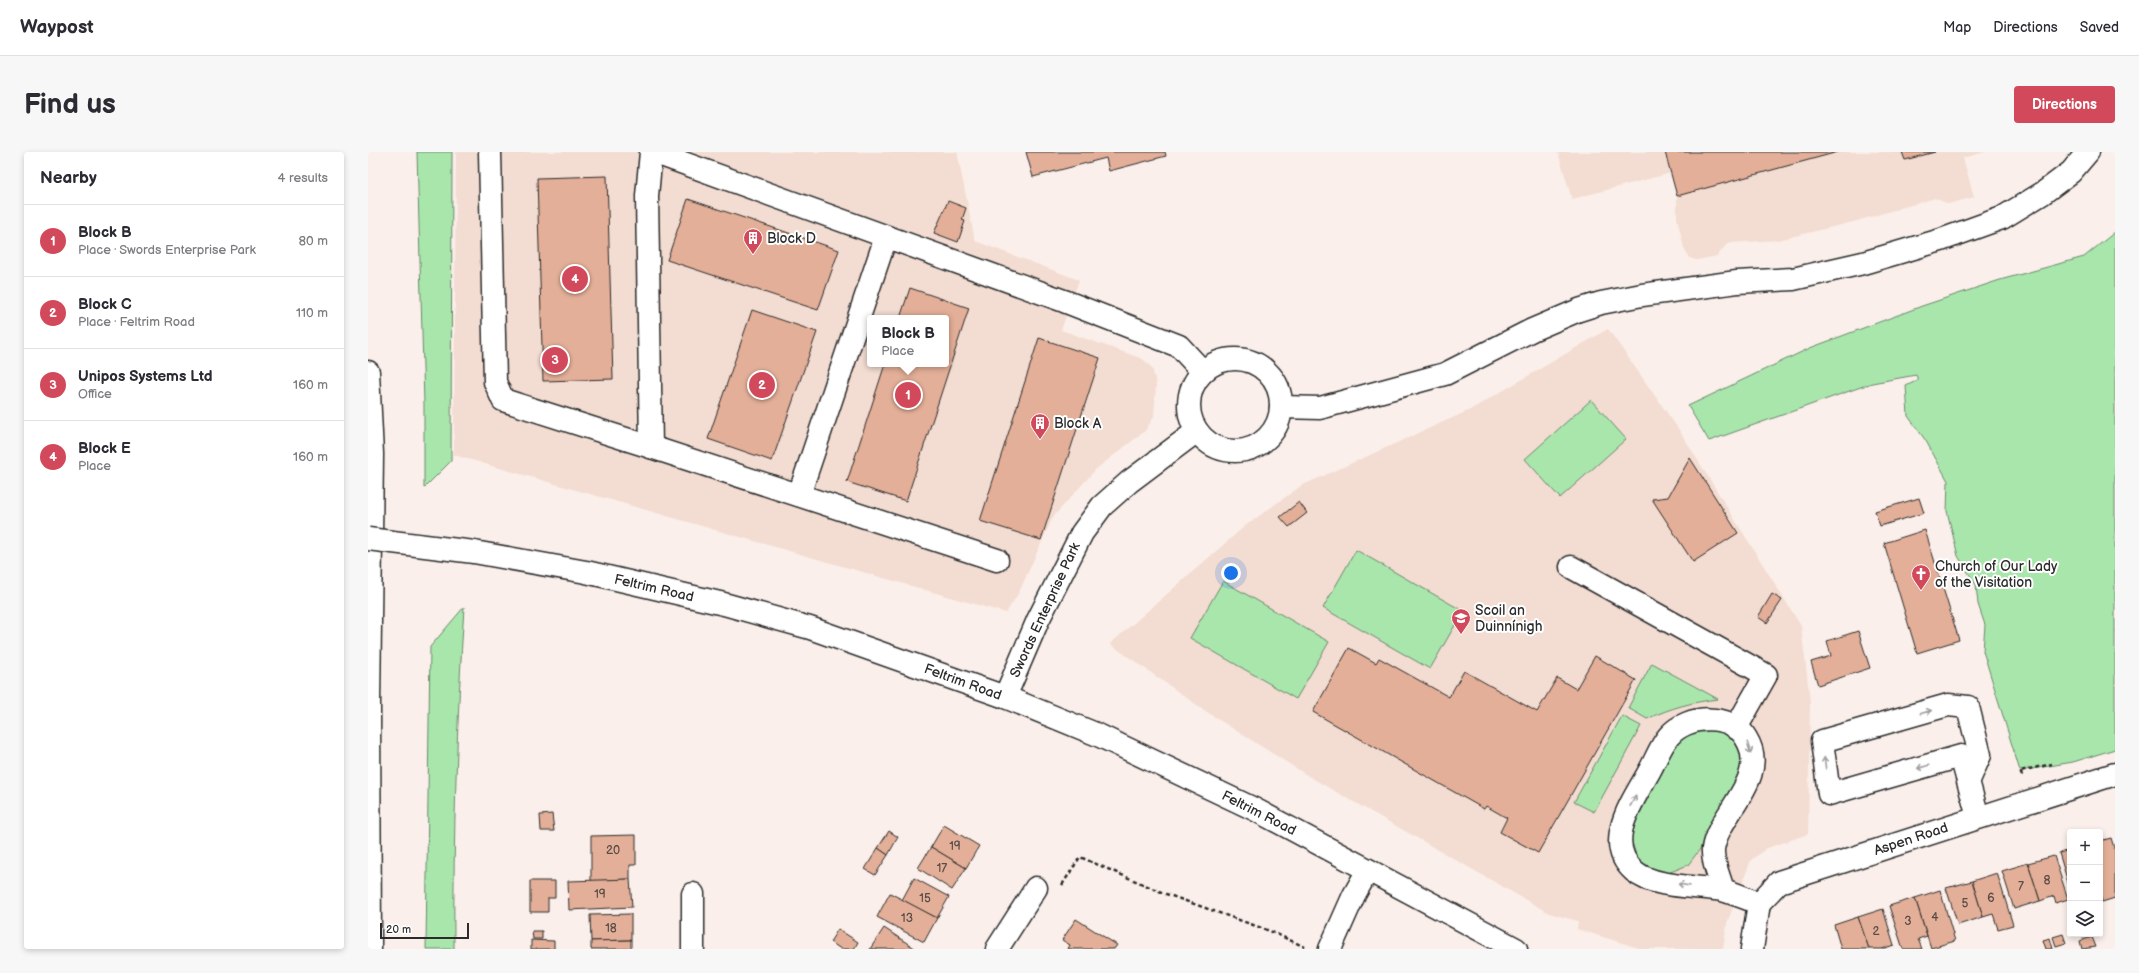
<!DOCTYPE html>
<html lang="en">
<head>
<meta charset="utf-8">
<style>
	:root { --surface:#fff; --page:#f7f7f7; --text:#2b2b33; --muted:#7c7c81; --line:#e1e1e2; --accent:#d1495b }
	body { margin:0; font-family:"Balsamiq Sans",sans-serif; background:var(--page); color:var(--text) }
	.controls { position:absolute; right:12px; bottom:12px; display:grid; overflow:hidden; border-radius:4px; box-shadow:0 2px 6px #0003 }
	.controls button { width:36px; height:36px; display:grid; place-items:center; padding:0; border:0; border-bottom:1px solid var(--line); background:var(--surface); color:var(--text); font:20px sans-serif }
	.scale { position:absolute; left:12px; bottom:10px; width:89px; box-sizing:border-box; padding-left:4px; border:2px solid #2b2b2b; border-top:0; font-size:11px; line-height:14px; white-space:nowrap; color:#2b2b2b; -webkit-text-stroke:3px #fff; paint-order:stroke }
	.you { position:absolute; left:863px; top:421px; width:14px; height:14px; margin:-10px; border:3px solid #fff; border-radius:50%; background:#1a73e8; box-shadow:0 0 0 6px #1a73e833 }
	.badge { display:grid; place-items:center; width:26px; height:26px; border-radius:50%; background:var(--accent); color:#fff; font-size:13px; font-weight:700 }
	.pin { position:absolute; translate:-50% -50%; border:2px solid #fff; box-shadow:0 1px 4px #0006 }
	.popup { position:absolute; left:499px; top:163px; width:82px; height:52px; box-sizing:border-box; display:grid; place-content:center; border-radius:4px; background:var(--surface); filter:drop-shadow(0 1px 3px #0005); font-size:13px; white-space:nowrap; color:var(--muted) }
	.popup b { font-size:15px; color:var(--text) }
	.popup::after { content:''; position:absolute; left:50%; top:100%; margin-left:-8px; border:8px solid transparent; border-top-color:var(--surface) }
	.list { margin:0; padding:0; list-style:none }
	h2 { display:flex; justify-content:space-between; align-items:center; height:52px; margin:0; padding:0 16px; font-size:17px }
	h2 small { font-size:13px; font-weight:400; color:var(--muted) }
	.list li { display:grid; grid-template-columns:26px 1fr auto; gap:12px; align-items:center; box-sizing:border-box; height:72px; padding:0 16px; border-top:1px solid var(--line) }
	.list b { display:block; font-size:15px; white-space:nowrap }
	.list p { margin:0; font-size:13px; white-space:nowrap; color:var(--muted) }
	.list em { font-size:13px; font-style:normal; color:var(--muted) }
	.icon { flex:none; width:22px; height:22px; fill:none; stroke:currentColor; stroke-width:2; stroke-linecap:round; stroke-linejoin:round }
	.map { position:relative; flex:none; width:1747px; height:797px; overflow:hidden; border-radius:4px }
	header { display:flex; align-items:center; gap:24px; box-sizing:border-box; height:56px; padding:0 20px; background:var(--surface); border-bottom:1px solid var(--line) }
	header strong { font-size:19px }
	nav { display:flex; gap:22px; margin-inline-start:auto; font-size:14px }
	.intro { display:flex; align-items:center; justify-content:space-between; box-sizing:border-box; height:96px; padding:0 24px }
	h1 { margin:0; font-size:28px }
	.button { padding:10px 18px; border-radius:4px; background:var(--accent); color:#fff; font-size:14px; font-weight:700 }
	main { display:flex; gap:24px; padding:0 24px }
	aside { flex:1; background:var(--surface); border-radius:4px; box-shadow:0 2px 6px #0003 }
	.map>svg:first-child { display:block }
	.built { fill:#f3dcd1; fill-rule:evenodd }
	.green { fill:#a9e6ac; stroke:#6a886c }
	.building { fill:#e4af98; stroke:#2b2b2b }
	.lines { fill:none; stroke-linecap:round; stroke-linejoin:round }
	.minor-casing { stroke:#2b2b2b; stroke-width:25 }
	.highway-casing { stroke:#2b2b2b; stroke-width:25 }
	.path { stroke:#2b2b2b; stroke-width:2.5; stroke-dasharray:4 3; stroke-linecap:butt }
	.minor { stroke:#fff; stroke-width:22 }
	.highway { stroke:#fff; stroke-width:22 }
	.minor-bridge-casing { stroke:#2b2b2b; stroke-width:25; stroke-linecap:butt }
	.minor-bridge { stroke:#fff; stroke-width:22 }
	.oneway { stroke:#a0a0a0 }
	.labels { text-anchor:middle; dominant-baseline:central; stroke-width:4; stroke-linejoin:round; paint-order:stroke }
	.number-label { font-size:12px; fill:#594c46 }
	.poi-label { font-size:14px; fill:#2b2b2b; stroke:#fff; text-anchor:start }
	.street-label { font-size:14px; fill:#2b2b2b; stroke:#fff }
</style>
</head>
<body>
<header>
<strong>Waypost</strong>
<nav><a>Map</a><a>Directions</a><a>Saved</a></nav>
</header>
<div class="intro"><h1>Find us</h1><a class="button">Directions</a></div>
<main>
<aside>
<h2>Nearby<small>4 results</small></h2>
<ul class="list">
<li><span class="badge">1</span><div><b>Block B</b><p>Place · Swords Enterprise Park</p></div><em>80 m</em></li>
<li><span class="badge">2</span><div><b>Block C</b><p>Place · Feltrim Road</p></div><em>110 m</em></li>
<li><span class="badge">3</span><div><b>Unipos Systems Ltd</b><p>Office</p></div><em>160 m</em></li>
<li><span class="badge">4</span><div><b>Block E</b><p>Place</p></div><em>160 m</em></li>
</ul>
</aside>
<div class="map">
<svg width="1747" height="797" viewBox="0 0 1747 797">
	<rect width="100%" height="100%" fill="#faefea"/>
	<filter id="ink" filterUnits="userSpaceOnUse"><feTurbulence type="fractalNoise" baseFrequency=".025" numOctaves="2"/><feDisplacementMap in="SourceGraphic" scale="8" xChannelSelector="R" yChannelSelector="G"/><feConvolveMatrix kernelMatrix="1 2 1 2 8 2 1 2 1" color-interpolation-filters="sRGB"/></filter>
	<g filter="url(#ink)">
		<g class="built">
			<path d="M88,0h501l18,89 104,39 -18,50 82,29 9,9 4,15 -2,33 -9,15 -49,38 -43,48 -34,75 -13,21 -552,-158zM502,166h76v46h-76z"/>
			<polygon points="1190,0 1617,0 1595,6 1606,45 1580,52 1567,46 1485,70 1410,88 1360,91 1349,104 1329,108 1321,106 1316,96 1309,66 1309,44 1303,21 1204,47"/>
			<polygon points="1240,177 1311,278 1433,474 1442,549 1440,682 1399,696 1383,708 1359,771 1355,797 1274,797 1209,777 1210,769 1181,761 942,625 842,562 742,492 877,374 933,334 1102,258"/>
		</g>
		<g class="green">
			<polygon points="49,0 84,0 83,309 56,336 56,252"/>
			<polygon points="1747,80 1747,597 1705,610 1652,619 1615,499 1617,473 1610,452 1608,433 1590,404 1579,359 1580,329 1558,289 1540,264 1538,234 1550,228 1548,223 1504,231 1341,289 1320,254 1442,196 1554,154 1632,128 1716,105"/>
			<polygon points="1223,248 1258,287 1192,346 1157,307"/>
			<polygon points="988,398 1095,459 1062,517 955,456"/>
			<polygon points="855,429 961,490 928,547 822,486"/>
			<path d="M96,455c-7,114 -11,228 -10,342h-28l4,-302z"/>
			<path d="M1284,511l66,36c-26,3 -48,9 -71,20l-19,-11z"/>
			<polygon points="1254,564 1273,574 1226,660 1206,650"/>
			<polygon points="1336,577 1352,578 1364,585 1374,601 1374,617 1332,697 1320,713 1300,721 1279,717 1268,703 1263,687 1266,671 1309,590 1322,580"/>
		</g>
		<g class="building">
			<polygon points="658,0 797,0 798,4 741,19 738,6 665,25"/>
			<polygon points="1297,0 1470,0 1309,44"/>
			<polygon points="1534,0 1567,0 1537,8"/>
			<polygon points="239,24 245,227 175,229 169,26"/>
			<polygon points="320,47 471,98 450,158 299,108"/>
			<polygon points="580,49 598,56 594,68 597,69 590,90 566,81"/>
			<polygon points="542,136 601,156 538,349 479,330 517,212 578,212 578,166 532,166"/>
			<polygon points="384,158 449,180 404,309 340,287"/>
			<polygon points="671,186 732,206 673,388 612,369"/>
			<polygon points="1322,306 1370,381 1325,410 1284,347 1300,345"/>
			<polygon points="1551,346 1556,361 1512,374 1507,359"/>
			<polygon points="931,350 939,361 921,375 912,365"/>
			<polygon points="1557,378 1591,488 1549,501 1516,391"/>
			<polygon points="1404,442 1414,448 1399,471 1390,465"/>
			<polygon points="1490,479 1502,516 1450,533 1443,510 1463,504 1459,489"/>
			<polygon points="981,496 1008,511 1011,506 1081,545 1096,519 1169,560 1189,526 1208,537 1227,504 1268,528 1170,701 1132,680 1139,666 1118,654 1116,657 945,560"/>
			<polygon points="184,662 186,679 173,679 172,663"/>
			<polygon points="576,673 611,694 598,716 563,695"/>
			<polygon points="521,679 530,685 520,703 510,696"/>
			<polygon points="268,683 268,713 262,713 262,727 223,729 223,684"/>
			<polygon points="1743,686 1747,699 1747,746 1734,750 1732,742 1732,689"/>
			<polygon points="563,695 598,716 584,738 550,716"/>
			<polygon points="510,696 520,703 507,723 497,717"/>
			<polygon points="1702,698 1702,737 1691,701"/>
			<polygon points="1686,704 1700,747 1688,751 1686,744 1672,749 1660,711"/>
			<polygon points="1660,711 1672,749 1646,757 1634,719"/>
			<polygon points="1629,721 1645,773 1630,777 1625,762 1615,765 1604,729"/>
			<polygon points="546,726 581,745 569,766 534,748"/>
			<polygon points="262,727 264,755 201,758 200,729"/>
			<polygon points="162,729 187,729 187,746 180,746 180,760 162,760"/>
			<polygon points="1604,729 1615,765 1590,773 1578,736"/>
			<polygon points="1572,738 1587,789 1563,796 1547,746"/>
			<polygon points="522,741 569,766 556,790 509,765"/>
			<polygon points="1547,746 1559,784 1550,787 1554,797 1535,797 1521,754"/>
			<polygon points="1515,757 1526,793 1514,797 1501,797 1490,765"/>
			<polygon points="263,762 263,788 223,789 222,763"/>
			<polygon points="1490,765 1501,797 1473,797 1466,773"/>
			<polygon points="708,767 749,793 746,797 700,797 702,793 694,788"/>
			<polygon points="516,776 548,797 502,797"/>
			<polygon points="470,777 490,790 486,797 473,797 462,790"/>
			<polygon points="164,779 174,779 174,787 165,787"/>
			<polygon points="1695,782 1698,791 1688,794 1685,785"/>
			<polygon points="1714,782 1722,782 1722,783 1715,785"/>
			<polygon points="1724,785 1728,795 1714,797 1712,789"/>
			<polygon points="1682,786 1685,797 1678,797 1675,788"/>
			<polygon points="163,788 186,789 186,797 163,797"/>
			<polygon points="263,788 263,797 223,797 223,789"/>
		</g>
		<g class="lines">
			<g class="minor-casing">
				<g id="minor">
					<polyline points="122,0 127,230 135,248 283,295"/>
					<polyline points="283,0 279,44 283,295 629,408"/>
					<polyline points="285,0 696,149 811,194 835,220"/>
					<circle cx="867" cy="253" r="46"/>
					<polyline points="913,255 952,256 1077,222 1164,178 1211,158 1233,151 1274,143 1369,130 1425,127 1495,111 1573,88 1634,66 1675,41 1703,20 1720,0"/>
					<polyline points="431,343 518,85"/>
					<polyline points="106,400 218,420 356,452 442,476 637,545 730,583 886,657 1148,797"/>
					<polyline points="1203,415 1398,523 1368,576"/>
					<polyline points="637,545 670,468 714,381 734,354 761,330 829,279"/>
					<polyline points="1601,628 1612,603 1600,555 1580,553 1454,589 1461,642 1593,604 1610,665"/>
					<path d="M1355,738c-3,-12 -11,-28 -10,-41 5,-36 58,-71 33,-111 -15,-25 -58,-24 -77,-2 -8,9 -13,23 -19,34 -15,28 -49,72 -16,101 19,17 63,15 88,19 12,3 25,9 37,13"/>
					<polyline points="325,742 325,797"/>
					<polyline points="629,797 668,736"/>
					<polyline points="962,797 986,743 1000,718"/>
					<polyline points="1384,797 1391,751 1411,730 1747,622"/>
				</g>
			</g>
			<g class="highway-casing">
				<polyline id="highway" points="0,220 4,302 1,553 2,797"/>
			</g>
			<g class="path">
				<polyline points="1654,624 1652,619 1684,612"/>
				<polyline points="694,733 712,705 798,742 902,779 937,795"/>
			</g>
			<use href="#minor" class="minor"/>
			<use href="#highway" class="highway"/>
			<g class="minor-bridge-casing">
				<polyline id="minor-bridge" points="0,387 106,400"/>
			</g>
			<use href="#minor-bridge" class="minor-bridge"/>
		</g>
		<defs><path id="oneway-shaft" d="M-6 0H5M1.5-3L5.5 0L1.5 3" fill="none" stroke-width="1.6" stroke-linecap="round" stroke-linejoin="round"/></defs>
		<g class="oneway">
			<use href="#oneway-shaft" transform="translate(1558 560) rotate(-16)"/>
			<use href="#oneway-shaft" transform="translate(1381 596) rotate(73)"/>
			<use href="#oneway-shaft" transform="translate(1457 611) rotate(-97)"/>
			<use href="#oneway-shaft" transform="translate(1555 615) rotate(164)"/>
			<use href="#oneway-shaft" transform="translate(1265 649) rotate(-61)"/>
			<use href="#oneway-shaft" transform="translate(1316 733) rotate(-172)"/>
		</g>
	</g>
	<defs>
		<g id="building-pin" transform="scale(1)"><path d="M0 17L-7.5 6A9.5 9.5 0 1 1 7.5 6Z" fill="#d1495b" stroke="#fff"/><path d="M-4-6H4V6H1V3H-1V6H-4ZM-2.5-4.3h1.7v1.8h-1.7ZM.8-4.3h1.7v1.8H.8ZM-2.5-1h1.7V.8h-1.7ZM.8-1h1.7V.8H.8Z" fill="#fff"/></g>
		<g id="church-pin" transform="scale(1)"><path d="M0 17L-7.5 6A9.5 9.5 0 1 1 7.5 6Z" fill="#d1495b" stroke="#fff"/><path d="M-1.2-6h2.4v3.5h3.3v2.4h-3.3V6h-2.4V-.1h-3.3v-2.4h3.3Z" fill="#fff"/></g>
		<g id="school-pin" transform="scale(1)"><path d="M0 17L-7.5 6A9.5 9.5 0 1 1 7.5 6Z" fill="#d1495b" stroke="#fff"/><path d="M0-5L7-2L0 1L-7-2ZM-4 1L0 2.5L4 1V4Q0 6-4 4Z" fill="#fff"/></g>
	</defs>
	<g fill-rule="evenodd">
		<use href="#building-pin" x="385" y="86"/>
		<use href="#building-pin" x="672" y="271"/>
		<use href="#church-pin" x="1553" y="422"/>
		<use href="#school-pin" x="1093" y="466"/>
	</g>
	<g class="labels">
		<g class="number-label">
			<text x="587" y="694">19</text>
			<text x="245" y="698">20</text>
			<text x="574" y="716">17</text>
			<text x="1679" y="728">8</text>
			<text x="1653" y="734">7</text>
			<text x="232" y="742">19</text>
			<text x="557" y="746">15</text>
			<text x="1623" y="746">6</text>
			<text x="1597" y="751">5</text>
			<text x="1567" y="765">4</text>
			<text x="539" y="766">13</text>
			<text x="1540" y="769">3</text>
			<text x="243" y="776">18</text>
			<text x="1508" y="779">2</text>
		</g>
		<g class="poi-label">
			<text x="399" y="86">Block D</text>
			<text x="686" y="271">Block A</text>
			<text x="1567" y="414">Church of Our Lady<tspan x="1567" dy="16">of the Visitation</tspan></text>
			<text x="1107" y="458">Scoil an<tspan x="1107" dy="16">Duinnínigh</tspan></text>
		</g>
		<g class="street-label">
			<text transform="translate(286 436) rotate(13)">Feltrim Road</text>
			<text transform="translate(677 458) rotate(-65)">Swords Enterprise Park</text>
			<text transform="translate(595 530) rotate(20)">Feltrim Road</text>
			<text transform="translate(891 661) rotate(27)">Feltrim Road</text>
			<text transform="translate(1543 687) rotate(-18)">Aspen Road</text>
		</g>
	</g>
</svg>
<div class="controls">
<button>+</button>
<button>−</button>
<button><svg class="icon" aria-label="layers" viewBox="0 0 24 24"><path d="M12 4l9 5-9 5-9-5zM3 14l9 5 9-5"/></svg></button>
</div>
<div class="scale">20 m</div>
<div class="you"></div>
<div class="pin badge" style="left:540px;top:243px">1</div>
<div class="popup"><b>Block B</b>Place</div>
<div class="pin badge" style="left:394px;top:233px">2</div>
<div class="pin badge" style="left:187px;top:208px">3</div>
<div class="pin badge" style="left:207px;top:127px">4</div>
</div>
</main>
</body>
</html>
